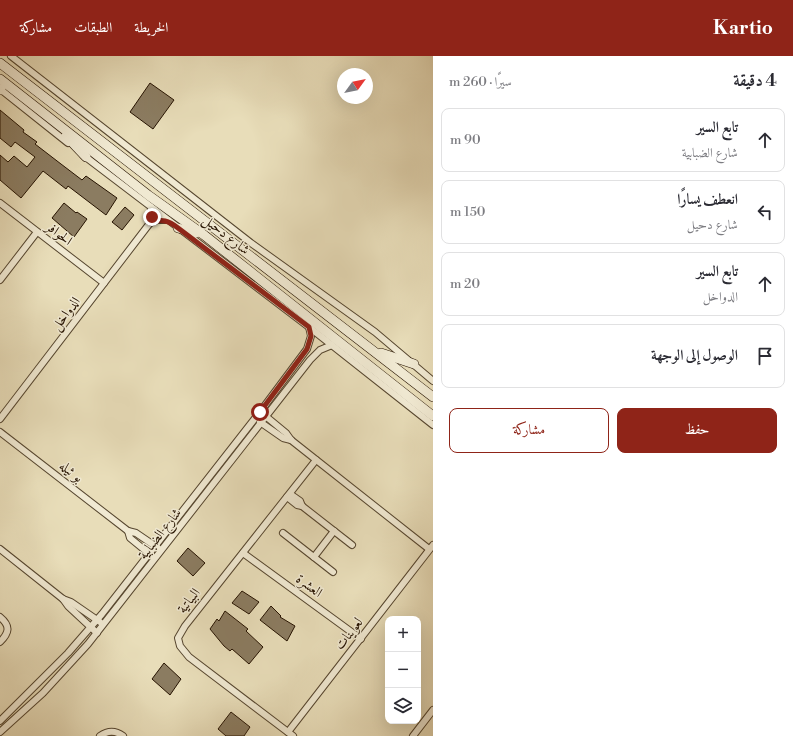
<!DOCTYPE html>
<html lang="ar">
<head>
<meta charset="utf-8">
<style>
	:root { --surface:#fff; --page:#f2f2f3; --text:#2b2b33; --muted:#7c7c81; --line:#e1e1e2; --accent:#8f2418 }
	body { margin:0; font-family:"Libre Bodoni",Amiri,serif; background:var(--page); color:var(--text); direction:rtl }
	.controls { position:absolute; right:12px; bottom:12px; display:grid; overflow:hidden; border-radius:8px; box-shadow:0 4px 16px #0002 }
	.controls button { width:36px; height:36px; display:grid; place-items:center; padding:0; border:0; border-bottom:1px solid var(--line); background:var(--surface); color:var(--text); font:20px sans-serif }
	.compass { position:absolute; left:337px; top:12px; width:36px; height:36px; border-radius:50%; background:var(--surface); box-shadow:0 4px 16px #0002; rotate:57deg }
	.stop { position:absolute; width:12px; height:12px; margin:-9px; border:3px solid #8f2418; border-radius:50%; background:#fff }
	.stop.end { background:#8f2418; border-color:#fff; box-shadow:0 1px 4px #0008 }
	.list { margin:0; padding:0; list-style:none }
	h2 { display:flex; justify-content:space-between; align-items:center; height:52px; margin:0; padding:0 16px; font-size:17px }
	h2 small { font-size:13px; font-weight:400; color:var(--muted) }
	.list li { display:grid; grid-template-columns:26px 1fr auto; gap:12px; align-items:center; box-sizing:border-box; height:64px; margin:0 8px 8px; padding:0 8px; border:1px solid var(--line); border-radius:8px }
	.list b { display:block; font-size:15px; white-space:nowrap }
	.list p { margin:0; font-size:13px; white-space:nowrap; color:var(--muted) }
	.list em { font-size:13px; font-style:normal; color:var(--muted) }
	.actions { display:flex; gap:8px; padding:12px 16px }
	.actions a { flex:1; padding:9px 0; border:1px solid var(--accent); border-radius:8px; text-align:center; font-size:14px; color:var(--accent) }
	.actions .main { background:var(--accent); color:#fff }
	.icon { flex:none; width:22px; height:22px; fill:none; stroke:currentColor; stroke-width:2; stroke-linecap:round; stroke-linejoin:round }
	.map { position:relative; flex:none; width:433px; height:680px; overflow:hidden; direction:ltr }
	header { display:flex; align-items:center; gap:24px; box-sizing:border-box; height:56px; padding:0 20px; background:var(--accent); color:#fff }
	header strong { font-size:19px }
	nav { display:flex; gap:22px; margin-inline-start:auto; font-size:14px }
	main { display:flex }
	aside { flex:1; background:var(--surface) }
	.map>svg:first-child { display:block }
	.building { fill:#8b7c61; stroke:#261301 }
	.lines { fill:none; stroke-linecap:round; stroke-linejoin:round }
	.street-casing { stroke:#56462f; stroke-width:8 }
	.secondary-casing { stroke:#261301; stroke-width:10 }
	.street { stroke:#f0e9d2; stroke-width:6 }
	.secondary { stroke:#f0e9d2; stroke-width:9 }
	.route { stroke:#8f2418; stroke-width:5 }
	.labels { text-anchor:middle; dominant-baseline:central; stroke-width:3; stroke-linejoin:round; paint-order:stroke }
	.street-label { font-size:14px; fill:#261301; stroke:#f0e9d2 }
</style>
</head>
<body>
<header>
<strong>Kartio</strong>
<nav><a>الخريطة</a><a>الطبقات</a><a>مشاركة</a></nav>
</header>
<main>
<aside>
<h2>4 دقيقة<small>سيرًا · 260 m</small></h2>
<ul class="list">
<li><svg class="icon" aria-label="ahead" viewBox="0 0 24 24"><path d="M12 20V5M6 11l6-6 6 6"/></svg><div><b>تابع السير</b><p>شارع الضبابية</p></div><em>90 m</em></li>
<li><svg class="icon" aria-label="left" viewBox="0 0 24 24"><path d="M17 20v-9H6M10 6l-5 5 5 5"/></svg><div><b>انعطف يسارًا</b><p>شارع دحيل</p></div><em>150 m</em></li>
<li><svg class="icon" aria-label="ahead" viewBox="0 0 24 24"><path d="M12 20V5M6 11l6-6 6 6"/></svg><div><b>تابع السير</b><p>الدواخل</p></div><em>20 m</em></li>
<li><svg class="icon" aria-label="arrive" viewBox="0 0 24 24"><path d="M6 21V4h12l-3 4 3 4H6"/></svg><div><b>الوصول إلى الوجهة</b></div></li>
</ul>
<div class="actions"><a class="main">حفظ</a><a>مشاركة</a></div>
</aside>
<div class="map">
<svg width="433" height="680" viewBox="0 0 433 680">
	<rect width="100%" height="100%" fill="#e8ddb9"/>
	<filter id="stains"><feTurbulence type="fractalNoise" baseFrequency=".005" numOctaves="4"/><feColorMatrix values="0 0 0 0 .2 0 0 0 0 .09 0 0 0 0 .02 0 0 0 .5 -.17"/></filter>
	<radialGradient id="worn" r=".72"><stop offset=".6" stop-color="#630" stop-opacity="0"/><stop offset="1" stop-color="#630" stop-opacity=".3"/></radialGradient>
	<g class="building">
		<polygon points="150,27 174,44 153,73 130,56"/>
		<polygon points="0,54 24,74 23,76 37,86 35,88 61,108 82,124 86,120 117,142 106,159 68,130 66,133 43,115 21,142 0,124 0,99 8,106 14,100 27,111 35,101 15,86 11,91 0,82"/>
		<polygon points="64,147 76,157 77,156 87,163 74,181 52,162"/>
		<polygon points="125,151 134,159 122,174 112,166"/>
		<polygon points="188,492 205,507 193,520 177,505"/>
		<polygon points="242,535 259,546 249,558 232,547"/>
		<polygon points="271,550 281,560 280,561 295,570 287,585 260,564"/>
		<polygon points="225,555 248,573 246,575 263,591 249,608 232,593 230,595 224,590 210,573 217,563 219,565"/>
		<polygon points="164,607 181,623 170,639 152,623"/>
		<polygon points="231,656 250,671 244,680 226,680 218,673"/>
	</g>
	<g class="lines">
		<g class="street-casing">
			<g id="street">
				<polyline points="11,0 251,187 375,276 433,325"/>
				<polyline points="0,33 68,87"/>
				<polyline points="83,99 309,271 433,369"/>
				<polyline points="0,147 104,227"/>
				<polyline points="150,167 157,164 168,164"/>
				<polyline points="0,224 37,176"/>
				<polyline points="263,358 286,377 291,384 429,493"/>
				<polyline points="0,363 150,167 152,158 151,151"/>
				<polyline points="260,366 283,382 291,384"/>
				<polyline points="0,376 128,475 136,477 158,492"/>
				<polyline points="290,438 300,445 302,450 352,489"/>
				<polyline points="287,441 297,449 302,450"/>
				<polyline points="128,475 130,482 152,500"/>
				<polyline points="283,477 333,516"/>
				<polyline points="0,493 63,543 71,546 100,566"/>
				<polyline points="243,497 361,583"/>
				<polyline points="314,501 334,475"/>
				<polyline points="63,543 68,550 97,577"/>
				<path d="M0,561c11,9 9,16 0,25"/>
				<polyline points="0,665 68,597 102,558 260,356 307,293 311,280 309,271"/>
				<polyline points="0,676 43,637 88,588 310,304 320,294 332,289"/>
				<polyline points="288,676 433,489"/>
				<path d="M100,680c7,-5 15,-6 23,0"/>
				<polyline points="293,680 189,601 180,590 178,582 185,570 316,404"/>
				<polyline points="413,680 433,654"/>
			</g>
		</g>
		<g class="secondary-casing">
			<g id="secondary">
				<polyline points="0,7 433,341"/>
				<polyline points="0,23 148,139 204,179 433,360"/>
				<polyline points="0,33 1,34"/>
				<polyline points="66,80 86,101"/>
				<polyline points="178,172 196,177"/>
				<polyline points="381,297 414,308"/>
			</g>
		</g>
		<use href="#street" class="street"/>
		<use href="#secondary" class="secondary"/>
	</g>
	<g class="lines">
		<path class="route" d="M152,161l-2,6c12,-5 19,-2 28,5l131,99 2,9 -4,13 -47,63"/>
	</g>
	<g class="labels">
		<g class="street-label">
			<text transform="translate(59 178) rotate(38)">الحوافر</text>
			<text transform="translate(226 179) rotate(38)">شارع دحيل</text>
			<text transform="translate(66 258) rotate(-53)">الدواخل</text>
			<text transform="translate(71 416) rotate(38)">بو ثيله</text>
			<text transform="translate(160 478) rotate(-52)">شارع الضبابية</text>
			<text transform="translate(309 530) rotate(36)">العشرة</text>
			<text transform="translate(189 545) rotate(-52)">البياتية</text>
			<text transform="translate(349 578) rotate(-52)">لعوينات</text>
		</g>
	</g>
	<rect width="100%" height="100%" filter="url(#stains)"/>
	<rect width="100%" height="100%" fill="url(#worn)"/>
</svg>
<div class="controls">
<button>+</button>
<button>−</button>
<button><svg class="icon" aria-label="layers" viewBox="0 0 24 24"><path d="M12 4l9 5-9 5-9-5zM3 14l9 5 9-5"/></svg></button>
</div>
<svg class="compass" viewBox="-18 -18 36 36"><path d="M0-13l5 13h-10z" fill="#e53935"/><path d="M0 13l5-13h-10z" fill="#7c7c81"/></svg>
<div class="stop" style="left:260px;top:356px"></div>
<div class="stop end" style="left:152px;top:161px"></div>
</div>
</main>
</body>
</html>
